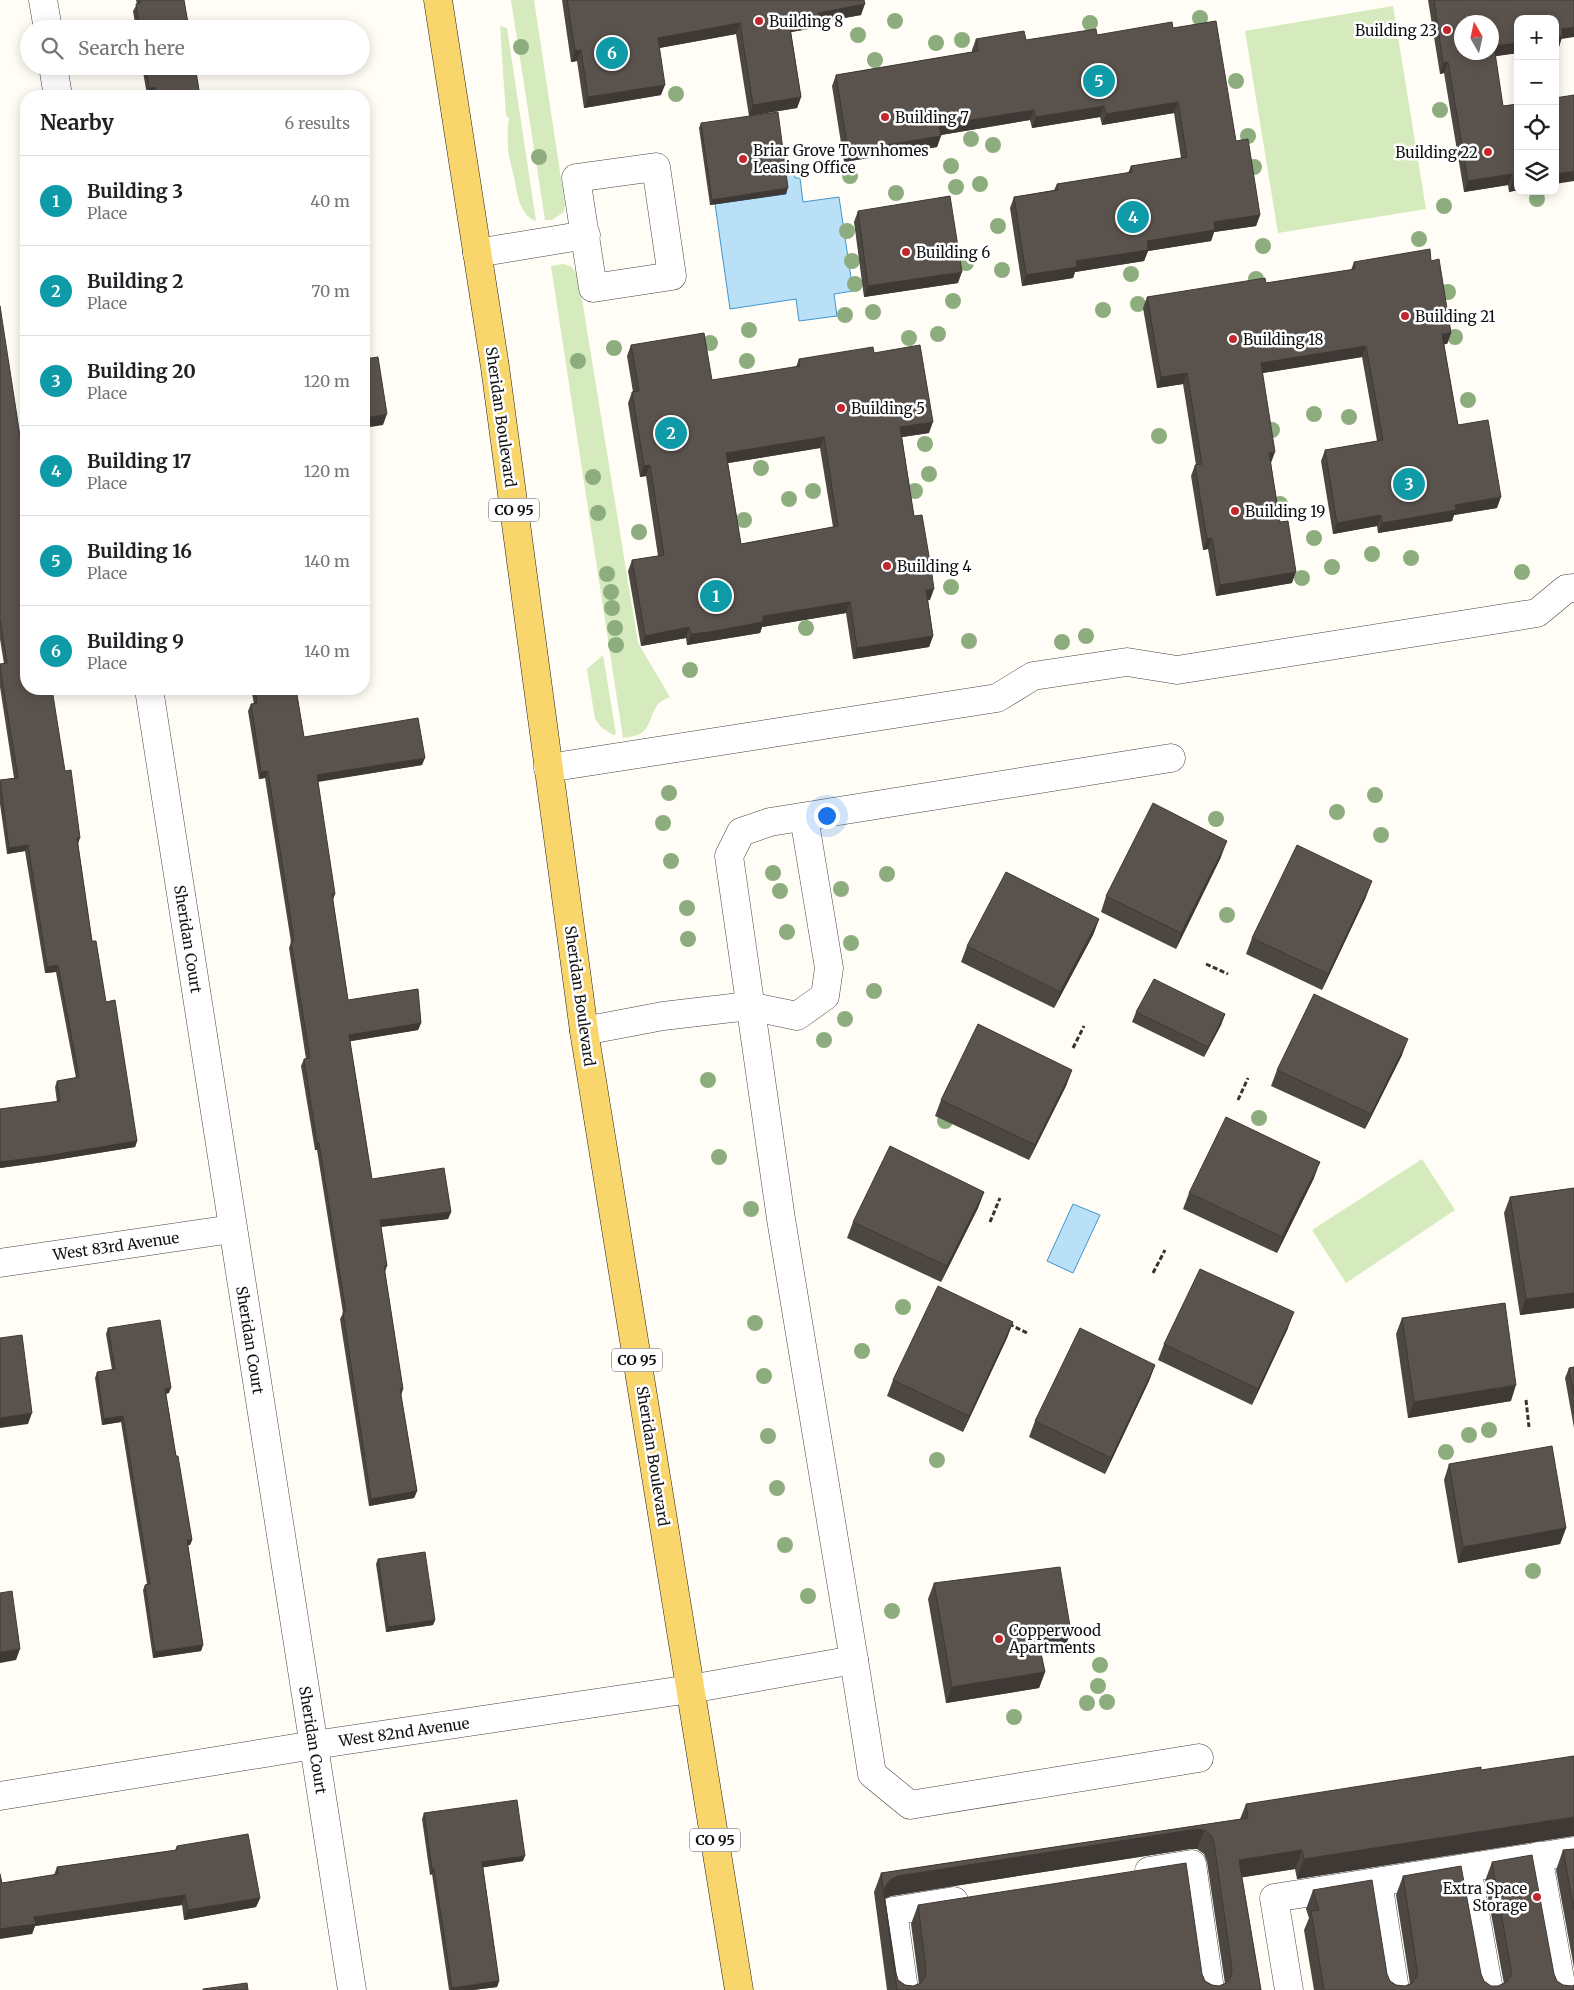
<!DOCTYPE html>
<html lang="en">
<head>
<meta charset="utf-8">
<style>
	:root { --surface:#fff; --page:#f6f6f6; --text:#202124; --muted:#757577; --line:#e0e0e0; --accent:#d93025 }
	body { margin:0; font-family:Merriweather,serif; background:var(--page); color:var(--text) }
	.controls { position:absolute; right:15px; top:15px; display:grid; overflow:hidden; border-radius:10px; box-shadow:0 2px 12px #0003 }
	.controls button { width:45px; height:45px; display:grid; place-items:center; padding:0; border:0; border-bottom:1px solid var(--line); background:var(--surface); color:var(--text); font:25px sans-serif }
	.compass { position:absolute; left:1454px; top:15px; width:45px; height:45px; border-radius:50%; background:var(--surface); box-shadow:0 2px 12px #0003; rotate:351deg }
	.you { position:absolute; left:826px; top:815px; width:18px; height:18px; margin:-12px; border:4px solid #fff; border-radius:50%; background:#1a73e8; box-shadow:0 0 0 8px #1a73e833 }
	.badge { display:grid; place-items:center; width:32px; height:32px; border-radius:50%; background:var(--accent); color:#fff; font-size:16px; font-weight:700 }
	.pin { position:absolute; translate:-50% -50%; border:2px solid #fff; box-shadow:0 1px 5px #0006 }
	.list { margin:0; padding:0; list-style:none }
	h2 { display:flex; justify-content:space-between; align-items:center; height:65px; margin:0; padding:0 20px; font-size:21px }
	h2 small { font-size:16px; font-weight:400; color:var(--muted) }
	.list li { display:grid; grid-template-columns:32px 1fr auto; gap:15px; align-items:center; box-sizing:border-box; height:90px; padding:0 20px; border-top:1px solid var(--line) }
	.list b { display:block; font-size:19px; white-space:nowrap }
	.list p { margin:0; font-size:16px; white-space:nowrap; color:var(--muted) }
	.list em { font-size:16px; font-style:normal; color:var(--muted) }
	.icon { flex:none; width:28px; height:28px; fill:none; stroke:currentColor; stroke-width:2; stroke-linecap:round; stroke-linejoin:round }
	.map { position:relative; flex:none; width:1574px; height:1990px; overflow:hidden }
	.search { position:absolute; background:var(--surface); box-shadow:0 2px 12px #0003; left:20px; top:20px; width:350px; height:55px; display:flex; align-items:center; gap:12px; box-sizing:border-box; padding:0 18px; border-radius:28px; color:var(--muted); font-size:19px }
	.panel { position:absolute; background:var(--surface); box-shadow:0 2px 12px #0003; left:20px; top:90px; width:350px; height:605px; border-radius:20px }
	.map>svg:first-child { display:block }
	.green { fill:#d5ebbd }
	.water { fill:#b9e0f7; stroke:#3f96cf }
	.lines { fill:none; stroke-linecap:round; stroke-linejoin:round }
	.minor-casing { stroke:#444; stroke-width:29 }
	.major-casing { stroke:#222; stroke-width:29 }
	.path { stroke:#333; stroke-width:3; stroke-dasharray:5 2.5; stroke-linecap:butt }
	.minor { stroke:#fff; stroke-width:28 }
	.major { stroke:#f9d66b; stroke-width:28 }
	.tree { fill:#8dad7f }
	.wall { fill:#4d4742; fill-rule:evenodd }
	.shaded-wall { fill:#3f3936 }
	.building { fill:#5a524d; stroke:#3f3936; fill-rule:evenodd }
	.poi-dot { fill:#c4262e; stroke:#fff; stroke-width:2 }
	.labels { text-anchor:middle; dominant-baseline:central; stroke-width:5; stroke-linejoin:round; paint-order:stroke }
	.shield { fill:#fff; stroke:#585858; stroke-width:1 }
	.shield-label { font-size:14px; font-weight:bold; fill:#111 }
	.poi-label { font-size:15px; fill:#111; stroke:#fff; text-anchor:start }
	.street-label { font-size:15px; fill:#111; stroke:#fff }
</style>
</head>
<body>
<div class="map">
<svg width="1574" height="1990" viewBox="0 0 1574 1990">
	<rect width="100%" height="100%" fill="#fffdf5"/>
	<g class="green">
		<polygon points="511,0 534,0 565,205 564,212 552,220 545,220"/>
		<polygon points="1393,6 1426,209 1278,233 1245,31"/>
		<path d="M500,26l7,2 29,193c-18,-6 -19,-32 -23,-48 -2,-9 -5,-18 -5,-27 -1,-9 0,-19 1,-28l-3,-2z"/>
		<path d="M563,264l8,2 7,9 60,368 32,54c-21,7 -15,23 -27,35 -6,4 -13,5 -20,6l-72,-472z"/>
		<polygon points="603,655 616,734 613,735 601,727 595,719 587,669"/>
		<polygon points="1422,1159 1455,1210 1346,1283 1312,1230"/>
	</g>
	<g class="water">
		<polygon points="794,168 795,178 800,178 803,202 839,197 853,291 834,294 837,316 799,321 796,299 730,309 715,204 786,194 783,169"/>
		<polygon points="1073,1204 1100,1215 1073,1273 1047,1261"/>
	</g>
	<g class="lines">
		<g class="minor-casing">
			<g id="minor">
				<polyline points="43,0 48,29"/>
				<polyline points="53,66 58,96"/>
				<polygon points="656,167 672,276 593,288 576,178"/>
				<polyline points="477,253 586,235"/>
				<polyline points="149,689 352,1990"/>
				<polyline points="548,768 997,698 1033,676 1127,662 1177,670 1537,613 1566,589 1574,588"/>
				<polyline points="584,1031 663,1016 749,1006 797,1016 825,996 829,968 804,817"/>
				<polyline points="0,1263 232,1229"/>
				<polyline points="854,1660 872,1774 910,1805 1199,1758"/>
				<polyline points="0,1796 314,1745 690,1689 854,1660 781,1219 729,856 741,832 770,822 1171,758"/>
				<polyline points="1538,1856 1562,1990"/>
				<polyline points="1467,1868 1489,1990"/>
				<polyline points="1149,1871 1192,1864 1210,1990"/>
				<polyline points="1378,1882 1395,1990"/>
				<polyline points="904,1990 893,1911 954,1901"/>
				<polyline points="1289,1990 1274,1898 1574,1851"/>
			</g>
		</g>
		<g class="major-casing">
			<polyline id="major" points="438,0 495,367 584,1031 739,1990"/>
		</g>
		<g class="path">
			<polyline points="1206,964 1228,974"/>
			<polyline points="1073,1048 1084,1026"/>
			<polyline points="1238,1100 1248,1078"/>
			<polyline points="990,1222 1000,1198"/>
			<polyline points="1153,1273 1165,1250"/>
			<polyline points="1009,1324 1029,1334"/>
			<polyline points="1526,1400 1529,1427"/>
		</g>
		<use href="#minor" class="minor"/>
		<use href="#major" class="major"/>
	</g>
	<g class="tree">
		<circle cx="1200" cy="18" r="8"/>
		<circle cx="895" cy="21" r="8"/>
		<circle cx="1090" cy="23" r="8"/>
		<circle cx="858" cy="35" r="8"/>
		<circle cx="962" cy="40" r="8"/>
		<circle cx="936" cy="43" r="8"/>
		<circle cx="521" cy="47" r="8"/>
		<circle cx="875" cy="60" r="8"/>
		<circle cx="1236" cy="81" r="8"/>
		<circle cx="676" cy="94" r="8"/>
		<circle cx="1440" cy="110" r="8"/>
		<circle cx="1248" cy="136" r="8"/>
		<circle cx="971" cy="139" r="8"/>
		<circle cx="993" cy="145" r="8"/>
		<circle cx="539" cy="157" r="8"/>
		<circle cx="951" cy="166" r="8"/>
		<circle cx="1254" cy="167" r="8"/>
		<circle cx="850" cy="176" r="8"/>
		<circle cx="980" cy="184" r="8"/>
		<circle cx="956" cy="187" r="8"/>
		<circle cx="896" cy="193" r="8"/>
		<circle cx="1537" cy="199" r="8"/>
		<circle cx="1444" cy="206" r="8"/>
		<circle cx="998" cy="226" r="8"/>
		<circle cx="847" cy="231" r="8"/>
		<circle cx="1419" cy="239" r="8"/>
		<circle cx="1263" cy="246" r="8"/>
		<circle cx="852" cy="261" r="8"/>
		<circle cx="966" cy="263" r="8"/>
		<circle cx="1002" cy="270" r="8"/>
		<circle cx="1131" cy="274" r="8"/>
		<circle cx="1256" cy="279" r="8"/>
		<circle cx="855" cy="284" r="8"/>
		<circle cx="1448" cy="292" r="8"/>
		<circle cx="953" cy="301" r="8"/>
		<circle cx="1138" cy="304" r="8"/>
		<circle cx="1103" cy="310" r="8"/>
		<circle cx="873" cy="312" r="8"/>
		<circle cx="845" cy="315" r="8"/>
		<circle cx="749" cy="330" r="8"/>
		<circle cx="938" cy="334" r="8"/>
		<circle cx="1455" cy="337" r="8"/>
		<circle cx="909" cy="338" r="8"/>
		<circle cx="710" cy="343" r="8"/>
		<circle cx="614" cy="348" r="8"/>
		<circle cx="578" cy="361" r="8"/>
		<circle cx="747" cy="361" r="8"/>
		<circle cx="1468" cy="400" r="8"/>
		<circle cx="1314" cy="414" r="8"/>
		<circle cx="1349" cy="417" r="8"/>
		<circle cx="1272" cy="430" r="8"/>
		<circle cx="1159" cy="436" r="8"/>
		<circle cx="925" cy="444" r="8"/>
		<circle cx="761" cy="468" r="8"/>
		<circle cx="929" cy="474" r="8"/>
		<circle cx="593" cy="477" r="8"/>
		<circle cx="813" cy="491" r="8"/>
		<circle cx="915" cy="491" r="8"/>
		<circle cx="789" cy="499" r="8"/>
		<circle cx="1280" cy="504" r="8"/>
		<circle cx="598" cy="513" r="8"/>
		<circle cx="744" cy="520" r="8"/>
		<circle cx="639" cy="532" r="8"/>
		<circle cx="1314" cy="538" r="8"/>
		<circle cx="1372" cy="554" r="8"/>
		<circle cx="1411" cy="558" r="8"/>
		<circle cx="1332" cy="567" r="8"/>
		<circle cx="1522" cy="572" r="8"/>
		<circle cx="607" cy="574" r="8"/>
		<circle cx="1302" cy="578" r="8"/>
		<circle cx="951" cy="587" r="8"/>
		<circle cx="611" cy="592" r="8"/>
		<circle cx="612" cy="608" r="8"/>
		<circle cx="615" cy="628" r="8"/>
		<circle cx="806" cy="628" r="8"/>
		<circle cx="1086" cy="636" r="8"/>
		<circle cx="969" cy="641" r="8"/>
		<circle cx="1062" cy="642" r="8"/>
		<circle cx="616" cy="645" r="8"/>
		<circle cx="690" cy="670" r="8"/>
		<circle cx="669" cy="793" r="8"/>
		<circle cx="1375" cy="795" r="8"/>
		<circle cx="1337" cy="812" r="8"/>
		<circle cx="1216" cy="819" r="8"/>
		<circle cx="663" cy="823" r="8"/>
		<circle cx="1381" cy="835" r="8"/>
		<circle cx="671" cy="861" r="8"/>
		<circle cx="773" cy="873" r="8"/>
		<circle cx="887" cy="874" r="8"/>
		<circle cx="841" cy="889" r="8"/>
		<circle cx="780" cy="891" r="8"/>
		<circle cx="687" cy="908" r="8"/>
		<circle cx="1227" cy="915" r="8"/>
		<circle cx="787" cy="932" r="8"/>
		<circle cx="688" cy="939" r="8"/>
		<circle cx="851" cy="943" r="8"/>
		<circle cx="874" cy="991" r="8"/>
		<circle cx="845" cy="1019" r="8"/>
		<circle cx="824" cy="1040" r="8"/>
		<circle cx="708" cy="1080" r="8"/>
		<circle cx="1259" cy="1118" r="8"/>
		<circle cx="945" cy="1121" r="8"/>
		<circle cx="719" cy="1157" r="8"/>
		<circle cx="751" cy="1209" r="8"/>
		<circle cx="903" cy="1307" r="8"/>
		<circle cx="755" cy="1323" r="8"/>
		<circle cx="862" cy="1351" r="8"/>
		<circle cx="764" cy="1376" r="8"/>
		<circle cx="1489" cy="1430" r="8"/>
		<circle cx="1469" cy="1435" r="8"/>
		<circle cx="768" cy="1436" r="8"/>
		<circle cx="1446" cy="1452" r="8"/>
		<circle cx="937" cy="1460" r="8"/>
		<circle cx="777" cy="1488" r="8"/>
		<circle cx="785" cy="1545" r="8"/>
		<circle cx="1533" cy="1571" r="8"/>
		<circle cx="808" cy="1596" r="8"/>
		<circle cx="892" cy="1611" r="8"/>
		<circle cx="1100" cy="1665" r="8"/>
		<circle cx="1098" cy="1686" r="8"/>
		<circle cx="1107" cy="1702" r="8"/>
		<circle cx="1087" cy="1703" r="8"/>
		<circle cx="1014" cy="1717" r="8"/>
	</g>
	<g class="wall">
		<polygon points="136,0 184,0 189,29 136,29 133,11 137,4"/>
		<polygon points="562,0 864,0 861,15 817,23 815,28 791,32 801,97 797,108 749,116 736,34 659,48 661,95 584,108 577,61 571,62"/>
		<polygon points="1428,0 1574,0 1559,47 1555,47 1555,19 1518,19 1518,53 1495,56 1503,106 1518,104 1518,190 1509,192 1508,185 1464,192 1444,73 1440,74"/>
		<polygon points="1173,28 1236,141 1260,215 1256,226 1214,232 1211,241 1148,251 1144,261 1075,272 1073,278 1022,286 1010,208 1014,197 1054,190 1057,184 1128,173 1131,166 1181,158 1174,113 1102,125 1100,117 1032,128 1030,120 941,135 937,147 844,162 832,86 836,75 972,52 972,50 976,39 1026,40 1097,35"/>
		<polygon points="142,66 195,66 200,96 153,96 152,94 147,95"/>
		<polygon points="701,123 786,194 710,205 699,128"/>
		<polygon points="858,211 958,283 864,297 854,222"/>
		<polygon points="1431,261 1451,333 1447,344 1444,344 1458,425 1497,508 1454,515 1452,521 1378,533 1377,526 1333,534 1321,461 1325,450 1377,441 1362,357 1262,373 1271,463 1280,522 1292,583 1216,596 1208,549 1203,550 1191,476 1195,465 1196,465 1183,384 1157,388 1143,308 1147,297 1266,283 1351,270 1354,262"/>
		<polygon points="0,306 26,689 65,771 78,844 92,941 137,1141 135,1147 43,1162 0,1168 0,1109 57,1102 55,1087 57,1081 76,1078 56,972 45,973 25,851 7,854 0,804 0,780 14,778 0,687 0,664 4,664 0,639"/>
		<path d="M631,345l81,35 84,-13 3,-8 75,-6 55,80 -27,4 12,79 16,84h-2l5,36 -4,11 -76,12 -7,-46 -84,14 -2,6 -55,9 -18,3 -1,-7 -45,8 -13,-75 4,-11 26,-4 -12,-80 -6,1 -12,-74 4,-11h1l-6,-36zM820,448l13,79 -92,17 -13,-81z"/>
		<polygon points="251,689 296,689 304,737 422,765 318,782 333,900 348,1000 421,1023 418,1030 350,1041 372,1179 451,1212 448,1219 381,1227 387,1266 385,1272 403,1389 401,1395 417,1491 414,1498 369,1506 340,1319 343,1313 317,1150 315,1150 301,1066 304,1059 306,1059 289,948 291,942 265,778 259,779 248,711 251,704 254,704"/>
		<polygon points="1221,857 1176,949 1101,912 1106,896"/>
		<polygon points="1366,897 1322,990 1246,954 1252,938"/>
		<polygon points="1099,919 1093,935 1054,1008 961,962 967,946"/>
		<polygon points="1136,1012 1225,1014 1221,1025 1204,1057 1132,1022"/>
		<polygon points="1402,1055 1365,1129 1271,1086 1277,1070"/>
		<polygon points="1072,1070 1066,1086 1029,1160 935,1116 941,1100"/>
		<polygon points="1314,1178 1277,1253 1183,1209 1189,1193"/>
		<polygon points="1574,1188 1574,1308 1520,1315 1504,1213 1510,1197"/>
		<polygon points="984,1192 978,1208 941,1282 847,1238 853,1222"/>
		<polygon points="1402,1318 1511,1401 1408,1418 1396,1334"/>
		<polygon points="1013,1322 1007,1338 963,1432 887,1396 893,1380"/>
		<polygon points="108,1328 169,1393 166,1394 176,1456 192,1540 190,1545 188,1545 203,1645 201,1651 153,1658 143,1590 145,1585 147,1584 121,1422 102,1425 95,1378 97,1372 112,1370 106,1334"/>
		<polygon points="1288,1328 1252,1405 1158,1360 1164,1344"/>
		<polygon points="1155,1365 1149,1381 1105,1474 1029,1437 1035,1421"/>
		<polygon points="1574,1367 1574,1428 1565,1378 1569,1368"/>
		<polygon points="1449,1464 1566,1528 1560,1544 1458,1563 1444,1480"/>
		<polygon points="378,1559 435,1620 433,1625 386,1632 376,1564"/>
		<polygon points="934,1583 1065,1647 1041,1653 1045,1672 1039,1688 946,1703 928,1599"/>
		<path d="M1481,1770l91,66 -275,43 -2,-10 -53,8 19,113h-374l-13,-98 7,-19 359,-54 6,-15zM1190,1849h7l7,5 3,8 18,122 -6,2 -7,-1 -7,-4 -3,-7 -284,-69 -7,19 8,60 -6,2 -8,-1 -7,-5 -2,-7 -11,-75 6,-2z"/>
		<polygon points="424,1813 523,1861 483,1867 499,1981 497,1987 473,1990 449,1990 432,1874 430,1875 422,1819"/>
		<polygon points="177,1846 260,1898 256,1907 184,1920 182,1905 35,1926 32,1934 2,1883 54,1875 57,1867 175,1850"/>
		<polygon points="1574,1849 1574,1968 1556,1870 1563,1850"/>
		<polygon points="1492,1862 1557,1981 1563,1985 1572,1986 1574,1990 1314,1990 1304,1930 1309,1918 1306,1909 1313,1890 1387,1974 1390,1981 1396,1985 1405,1986 1410,1984 1396,1895 1403,1876 1481,1974 1484,1981 1491,1986 1498,1986 1504,1984 1485,1881"/>
	</g>
	<g class="shaded-wall">
		<polygon points="865,4 861,15 817,23 815,28 785,33 789,22 818,13"/>
		<polygon points="740,23 736,34 654,49 658,38"/>
		<polygon points="1574,27 1574,37 1561,39 1559,47 1555,47 1555,37 1562,29"/>
		<polygon points="1518,43 1518,53 1490,57 1494,46"/>
		<polygon points="581,50 577,61 571,62 575,51"/>
		<polygon points="1448,62 1444,73 1440,74 1443,63"/>
		<polygon points="665,85 661,95 584,108 588,97"/>
		<polygon points="155,87 152,94 147,95 149,88"/>
		<polygon points="801,97 797,108 749,116 753,105"/>
		<polygon points="1178,102 1174,113 1102,125 1106,114"/>
		<polygon points="1104,106 1100,117 1032,128 1036,117"/>
		<polygon points="1034,110 1030,120 935,136 939,125"/>
		<polygon points="941,136 937,147 844,162 848,151"/>
		<polygon points="1574,171 1574,181 1555,184 1555,174"/>
		<polygon points="1512,174 1508,185 1464,192 1468,181"/>
		<polygon points="1518,180 1518,190 1509,192 1513,181"/>
		<polygon points="788,188 786,194 710,205 712,200"/>
		<polygon points="1260,215 1256,226 1214,232 1211,241 1148,251 1144,261 1075,272 1073,278 1022,286 1026,275 1214,222"/>
		<polygon points="962,272 958,283 864,297 868,286"/>
		<polygon points="1451,333 1447,344 1438,345 1442,334"/>
		<polygon points="1366,346 1362,357 1257,374 1261,363"/>
		<polygon points="1187,373 1183,384 1157,388 1161,377"/>
		<polygon points="387,414 383,425 364,428 364,418"/>
		<polygon points="933,422 929,433 896,438 900,427"/>
		<polygon points="824,437 820,448 722,464 726,453"/>
		<polygon points="1275,452 1271,463 1265,464 1269,453"/>
		<polygon points="650,465 646,476 640,477 644,466"/>
		<polygon points="1501,497 1497,508 1454,515 1452,521 1378,533 1382,523 1455,505"/>
		<polygon points="1381,515 1377,526 1333,534 1337,523"/>
		<polygon points="1212,538 1208,549 1203,550 1207,539"/>
		<polygon points="1296,572 1292,583 1216,596 1220,585"/>
		<polygon points="934,589 930,600 922,601 926,590"/>
		<polygon points="850,602 846,613 762,627 760,633 687,645 691,634 763,616"/>
		<polygon points="689,627 686,638 641,646 645,636"/>
		<polygon points="933,636 929,647 853,659 857,648"/>
		<polygon points="425,758 422,765 314,782 317,775"/>
		<polygon points="268,771 265,778 259,779 261,772"/>
		<polygon points="77,838 80,838 78,844 74,844"/>
		<polygon points="1227,841 1221,857 1176,949 1181,933"/>
		<polygon points="28,845 25,851 7,854 9,848"/>
		<polygon points="1372,881 1366,897 1322,990 1328,974"/>
		<polygon points="332,894 335,894 333,900"/>
		<polygon points="1099,919 1093,935 1054,1008 1060,992"/>
		<polygon points="58,965 56,972 45,973 47,967"/>
		<polygon points="1225,1014 1221,1025 1204,1057 1208,1047"/>
		<polygon points="421,1023 418,1030 346,1042 349,1035"/>
		<polygon points="1408,1039 1402,1055 1365,1129 1371,1114"/>
		<polygon points="1072,1070 1066,1086 1029,1160 1035,1145"/>
		<polygon points="137,1141 135,1147 43,1162 0,1168 0,1162"/>
		<polygon points="317,1143 319,1143 317,1150 315,1150"/>
		<polygon points="1320,1162 1314,1178 1277,1253 1282,1237"/>
		<polygon points="984,1192 978,1208 941,1282 947,1266"/>
		<polygon points="451,1212 448,1219 378,1227 380,1220"/>
		<polygon points="1574,1293 1574,1308 1520,1315 1526,1299"/>
		<polygon points="1294,1312 1288,1328 1252,1405 1258,1389"/>
		<polygon points="1013,1322 1007,1338 963,1432 969,1416"/>
		<polygon points="1155,1365 1149,1381 1105,1474 1111,1458"/>
		<polygon points="1516,1385 1511,1401 1408,1418 1414,1402"/>
		<polygon points="171,1388 169,1393 163,1394 165,1389"/>
		<polygon points="400,1389 403,1389 401,1395"/>
		<polygon points="32,1413 28,1424 0,1428 0,1418"/>
		<polygon points="123,1416 121,1422 102,1425 104,1419"/>
		<polygon points="417,1491 414,1498 369,1506 371,1499"/>
		<polygon points="1566,1528 1560,1544 1458,1563 1463,1547"/>
		<polygon points="187,1540 192,1540 190,1545 185,1546"/>
		<polygon points="435,1620 433,1625 386,1632 388,1627"/>
		<polygon points="1071,1632 1065,1647 1032,1655 1038,1639"/>
		<polygon points="203,1645 201,1651 153,1658 155,1652"/>
		<polygon points="20,1649 16,1660 0,1663 0,1652"/>
		<polygon points="1045,1672 1039,1688 946,1703 952,1687"/>
		<polygon points="1574,1817 1574,1836 1297,1879 1304,1859"/>
		<polygon points="1197,1829 1204,1830 1197,1849 1190,1849 891,1896 884,1899 885,1887 890,1880 898,1876"/>
		<polygon points="1302,1850 1295,1869 1232,1879 1239,1860"/>
		<polygon points="525,1856 523,1861 480,1868 482,1862"/>
		<polygon points="432,1869 434,1869 432,1874 430,1875"/>
		<polygon points="185,1895 182,1905 35,1926 32,1934 0,1939 0,1929 34,1917"/>
		<polygon points="260,1898 256,1907 184,1920 188,1910"/>
		<polygon points="499,1981 497,1987 473,1990 451,1990 452,1988"/>
	</g>
	<g class="building">
		<polygon points="140,0 184,0 189,29 140,29 136,4 140,3"/>
		<polygon points="567,0 864,0 865,4 818,13 819,18 789,22 801,97 753,105 740,23 658,38 665,85 588,97 581,50 575,51"/>
		<path d="M1434,0h140v27l-12,2 1,7 -8,1v-18h-37v24l-24,3 9,60 15,-2v76l-5,1 -1,-7 -44,7 -20,-119 -5,1zM1462,22h30v30h-30z"/>
		<polygon points="1216,21 1236,141 1248,139 1260,215 1214,222 1215,230 1147,241 1148,250 1076,261 1077,267 1026,275 1014,197 1058,190 1057,184 1132,172 1131,166 1187,157 1178,102 1106,114 1104,106 1036,117 1034,110 939,125 941,136 848,151 836,75 978,51 976,39 1024,31 1026,40 1096,29 1097,35 1172,22 1173,28"/>
		<polygon points="146,66 195,66 200,96 156,96 155,87 149,88"/>
		<polygon points="1574,95 1574,171 1555,174 1555,98"/>
		<polygon points="778,112 788,188 712,200 701,123"/>
		<polygon points="950,196 962,272 868,286 858,211"/>
		<polygon points="1430,249 1431,261 1439,259 1451,333 1442,334 1458,425 1488,420 1501,497 1455,505 1456,510 1382,523 1381,515 1337,523 1325,450 1383,440 1366,346 1261,363 1275,452 1269,453 1280,522 1288,521 1296,572 1220,585 1212,538 1207,539 1195,465 1202,464 1187,373 1161,377 1147,297 1265,278 1266,283 1355,269 1354,262"/>
		<polygon points="0,306 26,475 26,689 52,689 65,771 71,770 80,838 77,838 92,941 96,941 106,1002 115,1000 137,1141 46,1156 0,1162 0,1109 60,1101 57,1081 79,1077 58,965 47,967 28,845 9,848 0,781 0,780 18,778 0,667 0,664 7,663 0,619"/>
		<path d="M704,333l8,47 88,-14 -1,-7 74,-12 1,6 46,-8 13,77 -33,5 14,89 8,-1 9,53 3,21 -8,1 7,46 -76,12 -7,-46 -87,14v6l-54,10 -18,2 -2,-7 -44,9 -13,-76 32,-5 -14,-90 -6,1 -12,-74 7,-1 -8,-46zM824,437l14,89 -97,18 -15,-91z"/>
		<polygon points="378,357 387,414 364,418 364,359"/>
		<polygon points="255,689 296,689 304,737 418,718 425,758 317,775 335,894 332,894 348,1000 418,989 421,1023 349,1035 372,1179 444,1168 451,1212 380,1220 387,1266 384,1266 403,1389 400,1389 417,1491 371,1499 343,1312 346,1312 319,1143 317,1143 304,1059 310,1058 291,941 294,941 268,771 261,772 251,704 257,703"/>
		<polygon points="1153,803 1227,841 1181,933 1106,896"/>
		<polygon points="1297,845 1372,881 1328,974 1252,938"/>
		<polygon points="1006,872 1099,919 1060,992 967,946"/>
		<polygon points="1154,979 1225,1014 1208,1047 1136,1012"/>
		<polygon points="1314,994 1408,1039 1371,1114 1277,1070"/>
		<polygon points="978,1024 1072,1070 1035,1145 941,1100"/>
		<polygon points="1226,1117 1320,1162 1282,1237 1189,1193"/>
		<polygon points="890,1146 984,1192 947,1266 853,1222"/>
		<polygon points="1574,1188 1574,1293 1526,1299 1510,1197"/>
		<polygon points="1200,1269 1294,1312 1258,1389 1164,1344"/>
		<polygon points="938,1286 1013,1322 969,1416 893,1380"/>
		<polygon points="1505,1303 1516,1385 1414,1402 1402,1318"/>
		<polygon points="160,1320 171,1388 165,1389 176,1456 178,1456 192,1540 187,1540 203,1645 155,1652 145,1585 150,1584 123,1416 104,1419 97,1372 115,1369 108,1328"/>
		<polygon points="1080,1328 1155,1365 1111,1458 1035,1421"/>
		<polygon points="22,1335 32,1413 0,1418 0,1338"/>
		<polygon points="1574,1367 1574,1395 1569,1368"/>
		<polygon points="1552,1446 1566,1528 1463,1547 1449,1464"/>
		<polygon points="425,1552 435,1620 388,1627 378,1559"/>
		<polygon points="1060,1567 1071,1632 1038,1639 1045,1672 952,1687 934,1583"/>
		<polygon points="12,1591 20,1649 0,1652 0,1593"/>
		<path d="M1574,1756v61l-270,42 -2,-9 -63,10 22,130h-364l-16,-117 367,-55 -2,-14 235,-37v3zM1197,1829l7,1 7,5 3,8 18,126 -1,8 -5,6 -7,3 -7,-1 -7,-4 -3,-7 -16,-111 -268,42 8,64 -1,8 -4,6 -8,3 -8,-1 -7,-5 -2,-7 -12,-79 1,-7 5,-7 8,-4z"/>
		<polygon points="517,1800 525,1856 482,1862 499,1981 452,1988 434,1869 432,1869 424,1813"/>
		<polygon points="248,1834 260,1898 188,1910 185,1895 34,1917 36,1924 0,1929 0,1874 2,1883 58,1874 57,1867 177,1850 177,1846"/>
		<polygon points="1574,1849 1574,1910 1563,1850"/>
		<polygon points="1532,1855 1554,1974 1557,1981 1563,1985 1572,1986 1574,1985 1574,1990 1324,1990 1311,1911 1319,1910 1313,1890 1372,1880 1387,1974 1390,1981 1396,1985 1405,1986 1412,1983 1417,1976 1417,1969 1403,1876 1461,1866 1481,1974 1484,1981 1491,1986 1498,1986 1506,1982 1511,1976 1511,1969 1492,1862"/>
		<polygon points="247,1983 248,1990 203,1990 203,1989"/>
	</g>
	<g class="poi-dot">
		<circle cx="759" cy="21" r="5"/>
		<circle cx="1447" cy="30" r="5"/>
		<circle cx="885" cy="117" r="5"/>
		<circle cx="1488" cy="152" r="5"/>
		<circle cx="743" cy="159" r="5"/>
		<circle cx="906" cy="252" r="5"/>
		<circle cx="1405" cy="316" r="5"/>
		<circle cx="1233" cy="339" r="5"/>
		<circle cx="841" cy="408" r="5"/>
		<circle cx="1235" cy="511" r="5"/>
		<circle cx="887" cy="566" r="5"/>
		<circle cx="999" cy="1639" r="5"/>
		<circle cx="1537" cy="1897" r="5"/>
	</g>
	<g class="labels">
		<g class="shield">
			<rect x="489" y="498.5" width="50" height="23" rx="4"/>
			<rect x="612" y="1348.5" width="50" height="23" rx="4"/>
			<rect x="690" y="1828.5" width="50" height="23" rx="4"/>
		</g>
		<g class="shield-label">
			<text x="514" y="510">CO 95</text>
			<text x="637" y="1360">CO 95</text>
			<text x="715" y="1840">CO 95</text>
		</g>
		<g class="poi-label">
			<text x="769" y="21">Building 8</text>
			<text x="1437" y="30" text-anchor="end">Building 23</text>
			<text x="895" y="117">Building 7</text>
			<text x="753" y="150">Briar Grove Townhomes<tspan x="753" dy="17">Leasing Office</tspan></text>
			<text x="1478" y="152" text-anchor="end">Building 22</text>
			<text x="916" y="252">Building 6</text>
			<text x="1415" y="316">Building 21</text>
			<text x="1243" y="339">Building 18</text>
			<text x="851" y="408">Building 5</text>
			<text x="1245" y="511">Building 19</text>
			<text x="897" y="566">Building 4</text>
			<text x="1009" y="1630">Copperwood<tspan x="1009" dy="17">Apartments</tspan></text>
			<text x="1527" y="1888" text-anchor="end">Extra Space<tspan x="1527" dy="17">Storage</tspan></text>
		</g>
		<g class="street-label">
			<text transform="translate(501 417) rotate(82)">Sheridan Boulevard</text>
			<text transform="translate(188 939) rotate(81)">Sheridan Court</text>
			<text transform="translate(580 996) rotate(82)">Sheridan Boulevard</text>
			<text transform="translate(116 1246) rotate(-8)">West 83rd Avenue</text>
			<text transform="translate(250 1340) rotate(81)">Sheridan Court</text>
			<text transform="translate(653 1456) rotate(81)">Sheridan Boulevard</text>
			<text transform="translate(404 1732) rotate(-8)">West 82nd Avenue</text>
			<text transform="translate(313 1740) rotate(81)">Sheridan Court</text>
		</g>
	</g>
</svg>
<div class="controls">
<button>+</button>
<button>−</button>
<button><svg class="icon" aria-label="locate" viewBox="0 0 24 24"><circle cx="12" cy="12" r="6"/><path d="M12 2v4M12 18v4M2 12h4M18 12h4"/></svg></button>
<button><svg class="icon" aria-label="layers" viewBox="0 0 24 24"><path d="M12 4l9 5-9 5-9-5zM3 14l9 5 9-5"/></svg></button>
</div>
<svg class="compass" viewBox="-18 -18 36 36"><path d="M0-13l5 13h-10z" fill="#e53935"/><path d="M0 13l5-13h-10z" fill="#757577"/></svg>
<div class="you"></div>
<div class="pin badge" style="left:716px;top:596px;background:#0f9aa8">1</div>
<div class="pin badge" style="left:671px;top:433px;background:#0f9aa8">2</div>
<div class="pin badge" style="left:1409px;top:484px;background:#0f9aa8">3</div>
<div class="pin badge" style="left:1133px;top:217px;background:#0f9aa8">4</div>
<div class="pin badge" style="left:1099px;top:81px;background:#0f9aa8">5</div>
<div class="pin badge" style="left:612px;top:53px;background:#0f9aa8">6</div>
<div class="search"><svg class="icon" aria-label="search" viewBox="0 0 24 24"><circle cx="10" cy="10" r="6"/><path d="M15 15l6 6"/></svg>Search here</div>
<section class="panel">
<h2>Nearby<small>6 results</small></h2>
<ul class="list">
<li><span class="badge" style="background:#0f9aa8">1</span><div><b>Building 3</b><p>Place</p></div><em>40 m</em></li>
<li><span class="badge" style="background:#0f9aa8">2</span><div><b>Building 2</b><p>Place</p></div><em>70 m</em></li>
<li><span class="badge" style="background:#0f9aa8">3</span><div><b>Building 20</b><p>Place</p></div><em>120 m</em></li>
<li><span class="badge" style="background:#0f9aa8">4</span><div><b>Building 17</b><p>Place</p></div><em>120 m</em></li>
<li><span class="badge" style="background:#0f9aa8">5</span><div><b>Building 16</b><p>Place</p></div><em>140 m</em></li>
<li><span class="badge" style="background:#0f9aa8">6</span><div><b>Building 9</b><p>Place</p></div><em>140 m</em></li>
</ul>
</section>
</div>
</body>
</html>
